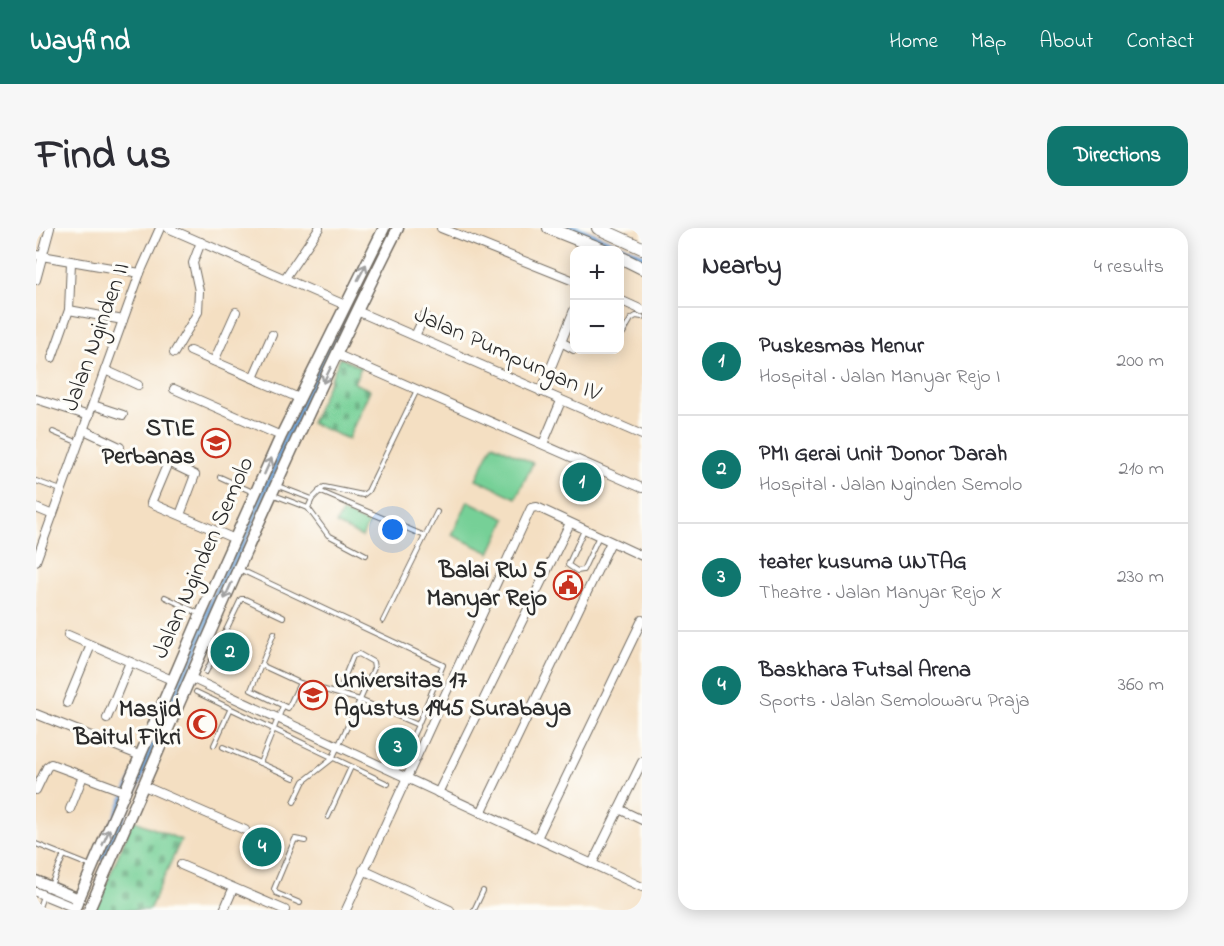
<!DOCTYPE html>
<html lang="en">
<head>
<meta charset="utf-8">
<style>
	:root { --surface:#fff; --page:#f7f7f7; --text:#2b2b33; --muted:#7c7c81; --line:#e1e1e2; --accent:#0f766e }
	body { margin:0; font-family:"Indie Flower",sans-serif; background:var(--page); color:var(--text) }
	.controls { position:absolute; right:18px; top:18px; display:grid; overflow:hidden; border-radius:12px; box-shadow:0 3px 15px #0003 }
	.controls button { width:54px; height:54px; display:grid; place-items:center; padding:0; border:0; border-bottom:2px solid var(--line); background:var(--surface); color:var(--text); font:30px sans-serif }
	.you { position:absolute; left:357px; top:302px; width:21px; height:21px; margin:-15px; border:4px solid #fff; border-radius:50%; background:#1a73e8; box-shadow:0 0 0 9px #1a73e833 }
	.badge { display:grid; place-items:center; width:39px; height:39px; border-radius:50%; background:var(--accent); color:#fff; font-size:20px; font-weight:700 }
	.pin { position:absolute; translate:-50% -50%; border:3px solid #fff; box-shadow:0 2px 6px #0006 }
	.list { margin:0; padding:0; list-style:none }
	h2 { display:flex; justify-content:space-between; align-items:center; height:78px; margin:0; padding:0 24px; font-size:26px }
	h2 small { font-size:20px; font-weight:400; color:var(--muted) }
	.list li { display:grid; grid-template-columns:39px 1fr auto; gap:18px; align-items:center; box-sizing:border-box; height:108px; padding:0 24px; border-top:2px solid var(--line) }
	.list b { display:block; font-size:22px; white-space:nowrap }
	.list p { margin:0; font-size:20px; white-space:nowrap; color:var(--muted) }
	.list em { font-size:20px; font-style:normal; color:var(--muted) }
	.map { position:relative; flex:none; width:606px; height:682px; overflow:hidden; border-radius:18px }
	header { display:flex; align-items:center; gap:36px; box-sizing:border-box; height:84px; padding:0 30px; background:var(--accent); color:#fff }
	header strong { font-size:28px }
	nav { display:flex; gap:33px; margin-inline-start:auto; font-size:21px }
	.intro { display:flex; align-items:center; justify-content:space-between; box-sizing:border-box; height:144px; padding:0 36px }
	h1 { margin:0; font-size:42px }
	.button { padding:15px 27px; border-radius:18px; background:var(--accent); color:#fff; font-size:21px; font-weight:700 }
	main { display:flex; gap:36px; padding:0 36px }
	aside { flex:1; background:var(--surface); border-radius:18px; box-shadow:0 3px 15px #0003 }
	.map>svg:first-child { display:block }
	.green { fill:#76d097; stroke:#507e61; stroke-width:1.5 }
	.cemetery { fill:url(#cemetery-stones); stroke:#507e61; stroke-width:1.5 }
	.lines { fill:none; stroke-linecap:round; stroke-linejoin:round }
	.river { stroke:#689ed5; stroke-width:12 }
	.lane-casing { stroke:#716a60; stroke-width:6 }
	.street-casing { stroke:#716a60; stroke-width:10 }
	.secondary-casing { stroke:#716a60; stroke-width:13 }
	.primary-casing { stroke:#716a60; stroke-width:14 }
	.lane { stroke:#fff; stroke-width:4 }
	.street { stroke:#fff; stroke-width:8 }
	.secondary { stroke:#fff; stroke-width:10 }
	.primary { stroke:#fff; stroke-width:12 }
	.oneway { stroke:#a0a0a0 }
	.labels { text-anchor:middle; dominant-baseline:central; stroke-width:6; stroke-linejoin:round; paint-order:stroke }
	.street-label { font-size:24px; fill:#2b2b2b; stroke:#fdfcf7 }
	.poi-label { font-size:24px; font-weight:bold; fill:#2b2b2b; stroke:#fdfcf7; text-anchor:end }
</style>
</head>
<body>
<header>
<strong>Wayfind</strong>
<nav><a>Home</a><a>Map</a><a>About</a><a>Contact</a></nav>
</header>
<div class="intro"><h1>Find us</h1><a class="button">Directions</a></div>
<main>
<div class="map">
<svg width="606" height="682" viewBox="0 0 606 682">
	<defs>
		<pattern id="cemetery-stones" width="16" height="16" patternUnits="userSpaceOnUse" patternTransform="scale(1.5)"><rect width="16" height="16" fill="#76d097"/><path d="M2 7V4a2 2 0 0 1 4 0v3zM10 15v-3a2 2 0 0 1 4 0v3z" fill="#61a97b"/></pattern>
	</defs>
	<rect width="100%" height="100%" fill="#fdfcf7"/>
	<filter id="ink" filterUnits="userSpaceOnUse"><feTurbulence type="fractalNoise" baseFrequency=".0167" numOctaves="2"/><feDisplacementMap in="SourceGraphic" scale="12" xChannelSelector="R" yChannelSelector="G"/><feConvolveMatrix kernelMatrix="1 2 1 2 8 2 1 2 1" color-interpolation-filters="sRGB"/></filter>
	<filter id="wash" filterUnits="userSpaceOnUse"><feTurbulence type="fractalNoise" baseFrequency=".008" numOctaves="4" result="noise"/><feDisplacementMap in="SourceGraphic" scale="24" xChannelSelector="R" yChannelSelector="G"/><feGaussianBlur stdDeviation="1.35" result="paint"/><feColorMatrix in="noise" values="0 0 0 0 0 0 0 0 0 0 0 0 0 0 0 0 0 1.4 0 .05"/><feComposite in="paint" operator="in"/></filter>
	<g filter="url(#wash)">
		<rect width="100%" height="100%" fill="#f4dfc2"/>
		<g class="green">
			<polygon points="457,216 497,235 480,270 440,251"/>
			<polygon points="432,273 470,291 454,325 416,307"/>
			<polygon points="306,284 332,296 326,309 300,296"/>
		</g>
		<g class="cemetery">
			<polygon points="304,130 325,139 318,155 334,162 312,211 275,195"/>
			<polygon points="97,592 145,612 113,682 59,682"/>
		</g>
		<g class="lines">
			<g class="river">
				<polyline points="532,0 606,31"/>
				<polyline points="67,627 239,236 326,55"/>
			</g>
		</g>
	</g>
	<g filter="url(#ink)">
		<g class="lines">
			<g class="lane-casing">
				<g id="lane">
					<polyline points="587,105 595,91 600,88 606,89"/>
					<polyline points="17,204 43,215"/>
					<polyline points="184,249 219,265"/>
					<polyline points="0,253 25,262"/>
					<polyline points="242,258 276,271"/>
					<polyline points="283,263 389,308 347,393"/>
					<polyline points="238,267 272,280"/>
					<polyline points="548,302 532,337 541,343 547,342 563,308"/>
					<polyline points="389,308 401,284"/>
					<polyline points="330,327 292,307 272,280 276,271 288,259 327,267 332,263 381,162"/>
					<polyline points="203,341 407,437 382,497 324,472 296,531 268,553 258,574"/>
					<polyline points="129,369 164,386"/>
					<polyline points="238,405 215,462 252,480 264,455"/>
					<polyline points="225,437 264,455 324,472 338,440 337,434 323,426 317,428 302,465"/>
					<polyline points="170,444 205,371 209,371 247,389"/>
					<polyline points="160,464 352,556"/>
					<polyline points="247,478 224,535 258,550"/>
					<polyline points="178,517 194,482"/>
					<polyline points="187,519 224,535"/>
					<polyline points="359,545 382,497"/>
					<polyline points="292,589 315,539"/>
					<polyline points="0,616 55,638"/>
					<polyline points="15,657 28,627"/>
					<polyline points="264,675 240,665 238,661 259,611 269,613"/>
					<polyline points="2,682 7,668"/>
					<polyline points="438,682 447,663"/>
				</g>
			</g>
			<g class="street-casing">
				<g id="street">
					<polyline points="132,0 309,77"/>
					<polyline points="405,0 538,53"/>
					<polyline points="0,27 104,45"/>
					<polyline points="249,50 283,0"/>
					<polyline points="0,52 14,0"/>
					<polyline points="584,72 606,82"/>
					<polyline points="33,82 87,92"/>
					<polyline points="321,83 606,207"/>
					<polyline points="379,108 389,87"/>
					<polyline points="525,114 538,121"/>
					<polyline points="154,123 263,170"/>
					<polyline points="138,125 162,84 163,63 157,35 165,14"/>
					<polyline points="302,127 606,260"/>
					<polyline points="16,130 33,82 35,34"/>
					<polyline points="178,133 200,84"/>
					<polyline points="69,142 102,157"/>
					<polyline points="217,150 236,107"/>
					<polyline points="138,161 245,208"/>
					<polyline points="505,164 538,82"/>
					<polyline points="0,171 53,188"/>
					<polyline points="57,177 87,187"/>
					<polyline points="48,202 84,219"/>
					<polyline points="507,216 525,173"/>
					<polyline points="0,280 17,287"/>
					<polyline points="144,287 159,247 134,235 131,237 115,275 199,311"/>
					<polyline points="0,333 104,45 124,0"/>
					<polyline points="32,407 136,452"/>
					<polyline points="155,450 606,659"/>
					<polyline points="31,475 55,417"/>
					<polyline points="0,486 105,528"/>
					<polyline points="71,490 94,434"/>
					<polyline points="108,558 209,602"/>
					<polyline points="0,562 11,539 15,536 90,564"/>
					<polyline points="402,565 534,295"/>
					<polyline points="34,581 47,548"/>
					<polyline points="583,581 606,592"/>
					<polyline points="445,585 575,314"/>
					<polyline points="501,610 606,392"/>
					<polyline points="556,636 606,534"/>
					<polyline points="145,637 249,682"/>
					<polyline points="327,642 414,682"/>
					<polyline points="0,664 39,680"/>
					<polyline points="188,682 197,661"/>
					<polyline points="310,682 495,280 501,279 606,328"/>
				</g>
			</g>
			<g class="secondary-casing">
				<g id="secondary">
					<polyline points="0,653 43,671"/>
					<polyline points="38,682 165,386 245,208 348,0"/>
					<path d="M53,682c100,-228 197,-459 309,-682"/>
				</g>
			</g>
			<g class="primary-casing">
				<g id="primary">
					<polyline points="513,0 568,22"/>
					<polyline points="562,0 606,20"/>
					<polyline points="584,29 606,40"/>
				</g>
			</g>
			<use href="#lane" class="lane"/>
			<use href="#street" class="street"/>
			<use href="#secondary" class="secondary"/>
			<use href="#primary" class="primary"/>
		</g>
		<defs><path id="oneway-shaft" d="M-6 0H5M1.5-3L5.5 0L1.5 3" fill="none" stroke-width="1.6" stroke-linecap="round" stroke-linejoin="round" transform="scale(1.5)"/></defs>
		<g class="oneway">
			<use href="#oneway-shaft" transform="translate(326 44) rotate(-62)"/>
			<use href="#oneway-shaft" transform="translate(291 147) rotate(116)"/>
			<use href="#oneway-shaft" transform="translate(232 238) rotate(-66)"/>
			<use href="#oneway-shaft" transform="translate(192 363) rotate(114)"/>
			<use href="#oneway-shaft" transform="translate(70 609) rotate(-66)"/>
		</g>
	</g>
	<defs>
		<g id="university-ring" transform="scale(1.5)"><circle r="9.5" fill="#fdfcf7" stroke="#c8321e" stroke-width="1.5"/><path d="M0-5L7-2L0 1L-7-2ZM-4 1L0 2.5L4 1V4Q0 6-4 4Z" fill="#c8321e"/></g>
		<g id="civic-ring" transform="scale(1.5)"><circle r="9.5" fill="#fdfcf7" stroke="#c8321e" stroke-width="1.5"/><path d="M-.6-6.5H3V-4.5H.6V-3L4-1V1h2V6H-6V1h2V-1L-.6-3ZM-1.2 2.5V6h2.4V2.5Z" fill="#c8321e"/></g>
		<g id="mosque-ring" transform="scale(1.5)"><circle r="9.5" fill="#fdfcf7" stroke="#c8321e" stroke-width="1.5"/><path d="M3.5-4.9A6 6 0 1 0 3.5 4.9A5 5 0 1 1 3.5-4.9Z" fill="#c8321e"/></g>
	</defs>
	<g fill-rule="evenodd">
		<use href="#university-ring" x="180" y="215"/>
		<use href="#civic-ring" x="532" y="357"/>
		<use href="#university-ring" x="277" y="467"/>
		<use href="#mosque-ring" x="166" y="496"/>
	</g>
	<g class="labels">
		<g class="street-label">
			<text transform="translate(61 109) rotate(-70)">Jalan Nginden II</text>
			<text transform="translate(471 127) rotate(24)">Jalan Pumpungan IV</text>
			<text transform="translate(168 330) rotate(-66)">Jalan Nginden Semolo</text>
		</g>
		<g class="poi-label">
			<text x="159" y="201">STIE<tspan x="159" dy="28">Perbanas</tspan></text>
			<text x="511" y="343">Balai RW 5<tspan x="511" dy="28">Manyar Rejo</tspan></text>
			<text x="298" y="453" text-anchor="start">Universitas 17<tspan x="298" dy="28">Agustus 1945 Surabaya</tspan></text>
			<text x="145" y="482">Masjid<tspan x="145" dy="28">Baitul Fikri</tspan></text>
		</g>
	</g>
</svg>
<div class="controls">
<button>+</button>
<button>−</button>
</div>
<div class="you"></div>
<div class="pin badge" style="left:546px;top:254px">1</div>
<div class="pin badge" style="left:194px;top:424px">2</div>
<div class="pin badge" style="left:362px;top:519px">3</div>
<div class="pin badge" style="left:226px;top:619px">4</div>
</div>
<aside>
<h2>Nearby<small>4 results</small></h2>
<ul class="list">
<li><span class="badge">1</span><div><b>Puskesmas Menur</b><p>Hospital · Jalan Manyar Rejo I</p></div><em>200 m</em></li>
<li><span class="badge">2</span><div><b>PMI Gerai Unit Donor Darah</b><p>Hospital · Jalan Nginden Semolo</p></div><em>210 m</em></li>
<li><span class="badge">3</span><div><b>teater kusuma UNTAG</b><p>Theatre · Jalan Manyar Rejo X</p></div><em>230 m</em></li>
<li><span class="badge">4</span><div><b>Baskhara Futsal Arena</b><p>Sports · Jalan Semolowaru Praja</p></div><em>360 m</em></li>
</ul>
</aside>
</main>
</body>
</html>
